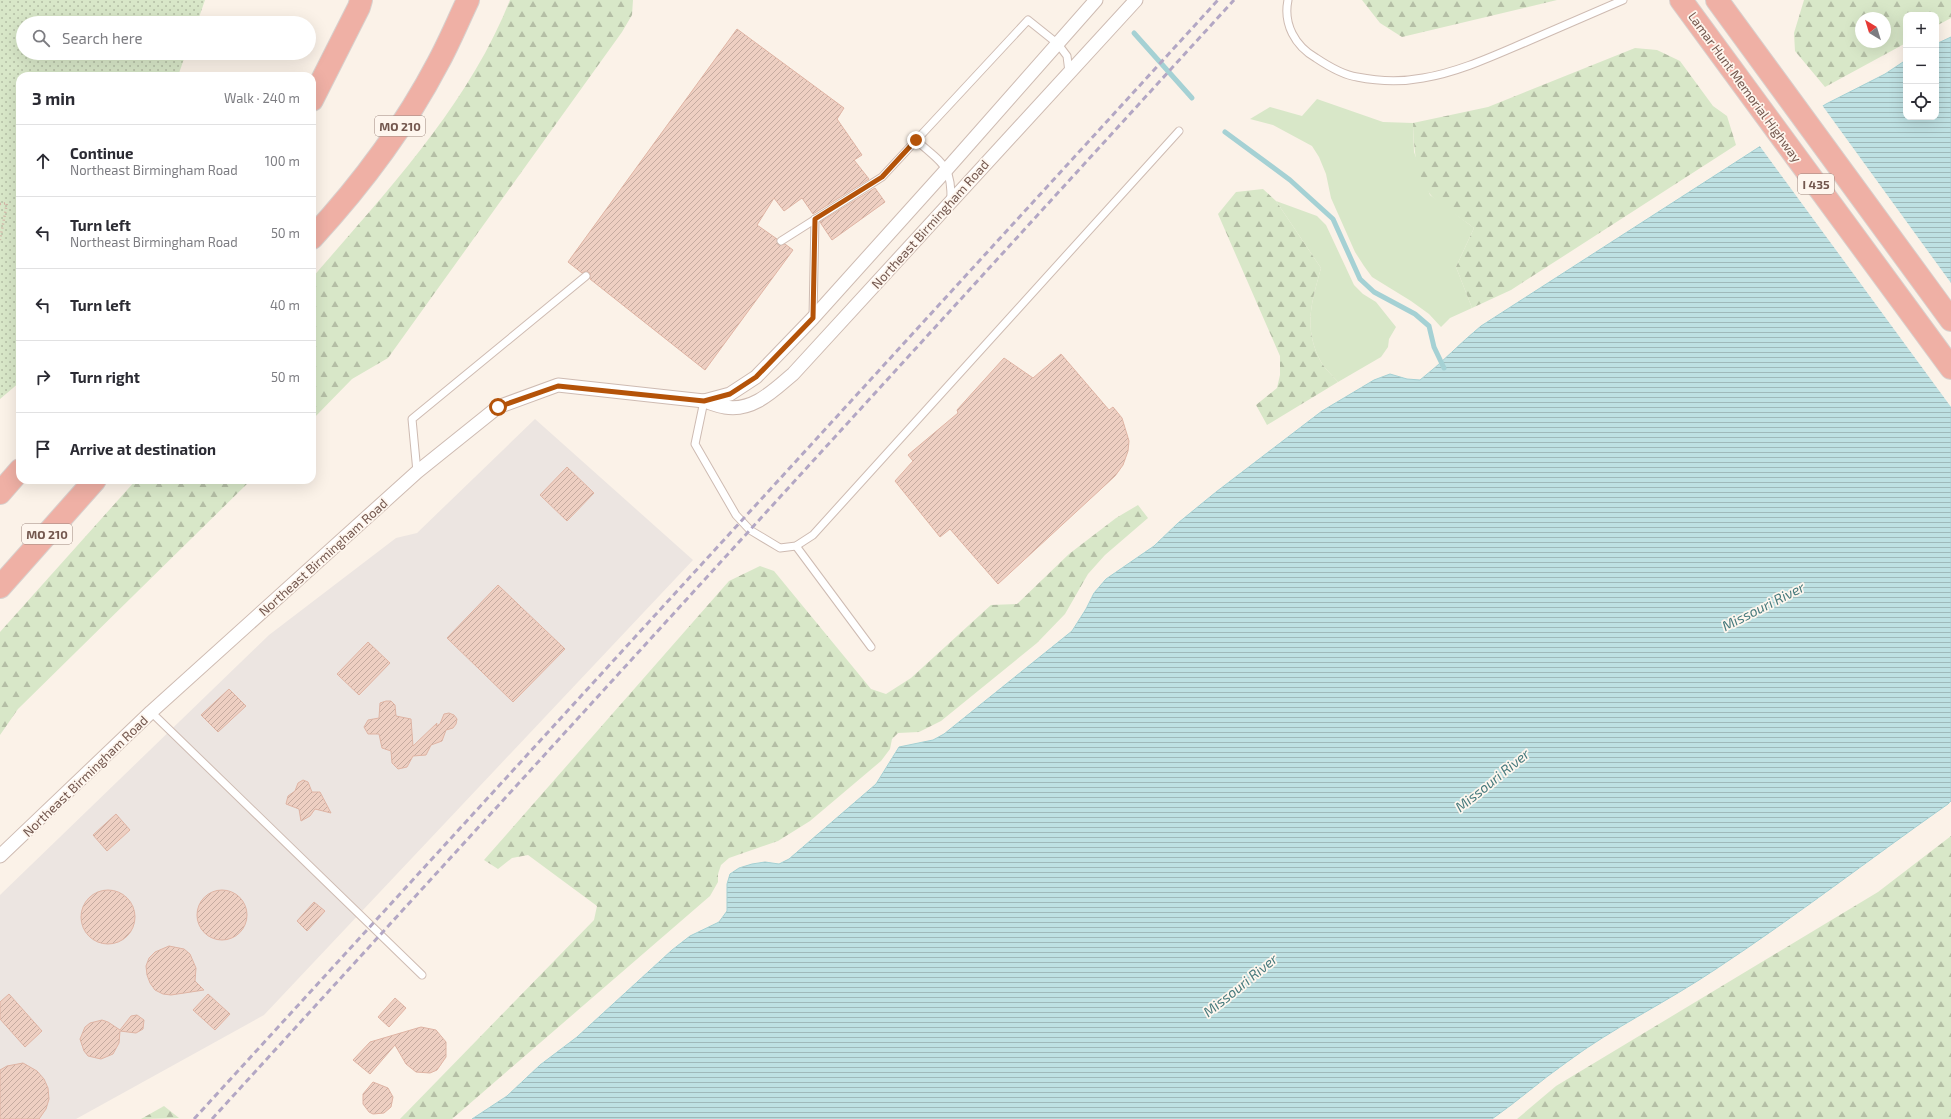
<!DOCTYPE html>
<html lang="en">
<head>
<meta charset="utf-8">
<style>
	:root { --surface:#fff; --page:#f2f2f3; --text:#2b2b33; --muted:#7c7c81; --line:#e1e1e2 }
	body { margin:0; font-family:"Exo 2",sans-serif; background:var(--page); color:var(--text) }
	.controls { position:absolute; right:12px; top:12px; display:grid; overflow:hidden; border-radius:8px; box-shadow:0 4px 16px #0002 }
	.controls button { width:36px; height:36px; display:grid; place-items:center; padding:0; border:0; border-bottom:1px solid var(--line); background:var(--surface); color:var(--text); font:20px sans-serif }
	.compass { position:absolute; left:1855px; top:12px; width:36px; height:36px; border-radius:50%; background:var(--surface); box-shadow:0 4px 16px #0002; rotate:322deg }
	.stop { position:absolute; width:12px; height:12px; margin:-9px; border:3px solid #b45309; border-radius:50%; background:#fff }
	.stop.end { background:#b45309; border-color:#fff; box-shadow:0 1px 4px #0008 }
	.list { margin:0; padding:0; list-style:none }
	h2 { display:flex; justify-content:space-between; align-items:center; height:52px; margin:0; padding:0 16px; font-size:17px }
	h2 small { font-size:13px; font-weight:400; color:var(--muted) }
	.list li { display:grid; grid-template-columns:26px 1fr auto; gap:12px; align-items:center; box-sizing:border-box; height:72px; padding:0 16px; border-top:1px solid var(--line) }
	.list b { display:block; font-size:15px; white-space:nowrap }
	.list p { margin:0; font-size:13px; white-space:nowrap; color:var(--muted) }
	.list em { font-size:13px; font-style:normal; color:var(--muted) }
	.icon { flex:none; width:22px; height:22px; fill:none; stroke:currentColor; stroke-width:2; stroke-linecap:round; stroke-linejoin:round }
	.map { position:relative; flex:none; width:1951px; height:1119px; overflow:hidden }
	.search { position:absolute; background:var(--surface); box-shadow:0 4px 16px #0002; left:16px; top:16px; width:300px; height:44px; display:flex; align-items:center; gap:10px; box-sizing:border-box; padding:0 14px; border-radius:22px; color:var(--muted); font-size:15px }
	.panel { position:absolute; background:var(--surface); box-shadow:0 4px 16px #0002; left:16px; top:72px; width:300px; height:412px; border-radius:12px }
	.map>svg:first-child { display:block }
	.industrial { fill:#ece5e1 }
	.grass { fill:#d8e7c8 }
	.forest { fill:url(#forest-firs); fill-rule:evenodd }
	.park { fill:url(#park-dots) }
	.water { fill:url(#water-rules); stroke:#a5d1d4 }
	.pier { fill:#fbf2e8 }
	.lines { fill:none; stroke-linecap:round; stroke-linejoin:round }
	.stream { stroke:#a5d1d4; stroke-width:5 }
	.building { fill:url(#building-hatch); stroke:#dfb4a4 }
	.lane-casing { stroke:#cebbb2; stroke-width:9 }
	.street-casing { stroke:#cebbb2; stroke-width:15 }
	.highway-casing { stroke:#d8d0cd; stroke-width:24 }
	.path { stroke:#d3b2a5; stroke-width:2.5; stroke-dasharray:1 3; stroke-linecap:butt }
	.lane { stroke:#fff; stroke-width:7 }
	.street { stroke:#fff; stroke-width:13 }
	.highway { stroke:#efb0a5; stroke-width:22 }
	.rail { stroke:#b3a7c4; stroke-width:3; stroke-dasharray:6 4; stroke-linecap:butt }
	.route { stroke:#b45309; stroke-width:5 }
	.labels { text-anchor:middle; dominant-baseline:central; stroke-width:3.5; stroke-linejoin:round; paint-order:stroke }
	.shield { fill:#fef6ee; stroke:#9d877e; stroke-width:1 }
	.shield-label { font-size:12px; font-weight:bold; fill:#73574e }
	.street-label { font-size:13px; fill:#73574e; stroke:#fef6ee }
	.water-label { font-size:14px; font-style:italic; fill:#477a7d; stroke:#fef6ee }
</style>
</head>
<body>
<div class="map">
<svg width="1951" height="1119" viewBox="0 0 1951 1119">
	<defs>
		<pattern id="forest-firs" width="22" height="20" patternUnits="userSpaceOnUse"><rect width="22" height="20" fill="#d8e7c8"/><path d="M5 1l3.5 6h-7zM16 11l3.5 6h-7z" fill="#b4bea5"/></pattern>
		<pattern id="park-dots" width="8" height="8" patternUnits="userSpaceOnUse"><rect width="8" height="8" fill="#d8e7c8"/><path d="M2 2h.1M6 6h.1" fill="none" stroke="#b4bea5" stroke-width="1.8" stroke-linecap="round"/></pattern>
		<pattern id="water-rules" width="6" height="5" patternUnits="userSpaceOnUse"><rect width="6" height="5" fill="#bee1e3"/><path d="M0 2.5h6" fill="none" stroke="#9fb9ba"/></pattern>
		<pattern id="building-hatch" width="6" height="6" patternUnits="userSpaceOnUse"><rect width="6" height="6" fill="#eecfc2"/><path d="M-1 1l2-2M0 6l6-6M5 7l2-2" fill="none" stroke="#c5aba0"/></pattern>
	</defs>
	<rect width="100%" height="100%" fill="#fbf2e8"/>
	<polygon class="industrial" points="535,419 693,560 264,1015 76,1119 0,1119 0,895 269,635 396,538 417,533"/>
	<g class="grass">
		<polygon points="1317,99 1383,122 1413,123 1414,152 1430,195 1474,228 1456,267 1472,308 1450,318 1441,327 1429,314 1411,301 1372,277 1364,266 1355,252 1331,198 1326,174 1319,157 1312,146 1273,125 1250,119 1270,107 1302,116"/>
		<path d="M1276,201l41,15 9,9 28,60 9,9 13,8 20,25 -7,12 -1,8 -7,10 -43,25c-6,-7 -14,-14 -18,-22 -17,-33 -8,-59 1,-92z"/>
	</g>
	<g class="forest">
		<path d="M510,0h123l-1,15 -10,17 -234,326 -36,21 -40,41v-142c74,-86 156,-172 198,-278z"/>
		<polygon points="1362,0 1557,0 1402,37 1380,23"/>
		<path d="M1804,0h147v18l-15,8v-11h-30v28l-81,44 -30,-36 -1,-18zM1861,18h24v24h-24z"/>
		<path d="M1635,48l22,2 23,11 33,45 14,10 9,29 -225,145 -39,18 -16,-41 18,-39c-10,-8 -39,-26 -44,-34 -15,-21 -16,-46 -17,-71l75,-16z"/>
		<path d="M1263,189l13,12 45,67c-9,33 -18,59 -1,92 4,8 12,15 18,22l-71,43 -11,-20 21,-17 3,-13v-19l-62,-142 18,-22z"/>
		<polygon points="136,480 251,480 18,709 0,735 0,632"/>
		<polygon points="1138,505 1148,518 1105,555 1088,574 1065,614 1037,643 941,721 919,732 898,733 892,739 890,749 881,761 810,821 778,841 729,858 721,865 718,874 718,882 710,896 452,1119 400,1119 594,920 597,906 528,855 512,858 498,869 484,860 729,581 760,566 774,571 871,689 886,694 911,678 991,605 1017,604 1069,554 1116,518"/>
		<polygon points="1951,836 1951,1119 1517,1119 1556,1086 1878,892"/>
		<polygon points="164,1106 179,1118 141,1119"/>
	</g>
	<polygon class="park" points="0,0 205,0 197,23 23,23 23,53 186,53 178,76 20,76 20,382 0,399"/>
	<path class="water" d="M1951,37v764l-3,3c-77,54 -153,113 -232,165 -49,33 -102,58 -149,93 -26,18 -49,39 -75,57h-1020l35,-23 33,-31 37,-28 95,-87 18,-14 29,-14 8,-11v-27l3,-10 9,-6 13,-4 13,-2 14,2 10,-5 87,-75 23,-37 34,-7 11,-6 128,-103 14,-22 8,-16 12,-14 48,-33 24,-23 38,-31 106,-81 52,-31 16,-6 17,5 13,1c22,-17 40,-37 61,-54l345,-222 59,-30 21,-14v57h30v-73z"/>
	<polygon class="pier" points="1822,105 1951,283 1951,407 1759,145"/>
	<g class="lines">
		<g class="stream">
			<polyline points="1134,33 1192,98"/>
			<polyline points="1225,132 1290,180 1333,219 1360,279 1374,292 1415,314 1429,326 1434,347 1444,368"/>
		</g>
	</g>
	<g class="building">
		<polygon points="737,29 844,108 837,119 862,155 854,160 869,179 813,214 802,198 784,211 774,198 757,225 777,239 778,245 785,244 793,250 705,370 590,279 590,273 586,271 582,273 568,262"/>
		<polygon points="875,188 885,202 832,240 820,222"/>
		<polygon points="1061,354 1109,410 1113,407 1122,418 1129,441 1128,451 1123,465 1115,476 998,584 950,529 940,537 895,481 913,461 908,455 958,413 957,410 1004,358 1033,378"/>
		<polygon points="567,467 594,493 567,521 540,495"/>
		<polygon points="498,585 565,649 513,702 447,638"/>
		<polygon points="368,642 390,663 359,695 337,674"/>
		<polygon points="229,689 246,706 218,732 201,715"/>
		<polygon points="386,701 391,701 395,705 396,716 411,719 413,746 437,723 436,726 440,724 444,714 449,713 454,715 457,719 456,724 453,728 446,730 442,741 431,745 426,755 413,756 407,767 398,769 392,763 391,751 382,748 379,734 368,734 364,727 368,720 379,718 380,703"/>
		<polygon points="303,780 308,782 312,792 320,792 331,813 315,809 310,816 301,821 299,809 286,804 288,796 295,791 298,783"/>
		<polygon points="116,814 130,830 107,851 93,835"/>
		<circle cx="108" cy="917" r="27"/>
		<circle cx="222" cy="915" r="25"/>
		<polygon points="314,902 325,911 307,931 297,921"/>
		<polygon points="169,946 184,949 190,954 196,968 195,981 204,990 171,995 163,994 155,990 150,983 147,975 146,966 149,958 155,952"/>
		<polygon points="9,994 42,1031 25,1047 0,1019 0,1002"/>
		<polygon points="208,994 230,1014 215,1030 193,1010"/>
		<polygon points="395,998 406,1008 389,1027 378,1017"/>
		<polygon points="137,1015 144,1020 143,1029 136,1033 120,1031 119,1043 113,1054 101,1059 88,1056 84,1051 80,1039 85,1027 90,1023 102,1020 108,1022 120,1030 131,1016"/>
		<polygon points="421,1027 436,1030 446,1042 446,1057 437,1070 430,1073 416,1072 406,1064 395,1045 370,1074 353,1060 370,1042"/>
		<polygon points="23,1063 37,1071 44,1079 48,1088 49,1099 46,1109 39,1119 0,1119 0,1070 7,1066"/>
		<polygon points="373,1082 388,1088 393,1097 391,1107 384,1113 373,1114 369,1112 363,1104 363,1094"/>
	</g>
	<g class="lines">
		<g class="lane-casing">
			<g id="lane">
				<path d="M1288,0c-5,24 7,46 28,58 12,8 27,17 41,19 20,4 45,5 66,1 36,-6 70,-22 103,-36 32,-14 64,-28 97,-42"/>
				<path d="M916,140c25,23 36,24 35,61"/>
				<polyline points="781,241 882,177 1028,20 1058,44 1067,56 1069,72"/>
				<polyline points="813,317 815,219"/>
				<polyline points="704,401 695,444 736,515 750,530 780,548 796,546 813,535 1179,131"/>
				<polyline points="417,472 412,419 586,276"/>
				<polyline points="796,546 871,647"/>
				<polyline points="151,712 422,975"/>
			</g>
		</g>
		<g class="street-casing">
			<g id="street">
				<polyline points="704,401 730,394 756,377 813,318 947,169 1096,0"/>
				<path d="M0,856l151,-144 266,-240 81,-65 60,-22 146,16c7,2 14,5 21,6 28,5 49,-17 68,-33l343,-374"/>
			</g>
		</g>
		<g class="highway-casing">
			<g id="highway">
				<polyline points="1681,0 1951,368"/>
				<polyline points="1717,0 1951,320"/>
				<polyline points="312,100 359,7 361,0"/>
				<path d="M312,238c48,-52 93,-112 126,-175 11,-20 20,-42 30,-63"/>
				<polyline points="0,493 20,470"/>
				<polyline points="0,587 95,480"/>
			</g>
		</g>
		<polyline class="path" points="0,204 7,203 0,240"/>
		<use href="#lane" class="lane"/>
		<use href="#street" class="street"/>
		<use href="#highway" class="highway"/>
		<g class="rail">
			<polyline points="194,1119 1218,0"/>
			<polyline points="212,1119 1234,0"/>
		</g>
	</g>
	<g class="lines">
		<polyline class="route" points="498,407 558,386 704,401 730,394 756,377 813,318 815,219 882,177 916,140"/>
	</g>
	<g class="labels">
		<g class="shield">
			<rect x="375" y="116" width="50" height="20" rx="3"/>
			<rect x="1798" y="174" width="36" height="20" rx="3"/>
			<rect x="22" y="524" width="50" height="20" rx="3"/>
		</g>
		<g class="shield-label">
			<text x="400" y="126">MO 210</text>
			<text x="1816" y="184">I 435</text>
			<text x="47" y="534">MO 210</text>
		</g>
		<g class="street-label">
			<text transform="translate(1745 87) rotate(54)">Lamar Hunt Memorial Highway</text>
			<text transform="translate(930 224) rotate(-48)">Northeast Birmingham Road</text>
			<text transform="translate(323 557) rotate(-42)">Northeast Birmingham Road</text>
			<text transform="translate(85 776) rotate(-44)">Northeast Birmingham Road</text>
		</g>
		<g class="water-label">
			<text transform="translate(1763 606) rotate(-27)">Missouri River</text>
			<text transform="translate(1492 780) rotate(-39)">Missouri River</text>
			<text transform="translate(1240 985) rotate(-39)">Missouri River</text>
		</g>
	</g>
</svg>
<div class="controls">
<button>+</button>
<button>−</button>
<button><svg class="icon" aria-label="locate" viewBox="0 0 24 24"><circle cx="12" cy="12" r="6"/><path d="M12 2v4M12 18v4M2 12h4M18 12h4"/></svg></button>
</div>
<svg class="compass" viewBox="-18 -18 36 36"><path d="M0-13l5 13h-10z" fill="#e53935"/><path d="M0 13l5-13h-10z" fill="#7c7c81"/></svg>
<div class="stop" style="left:498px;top:407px"></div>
<div class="stop end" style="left:916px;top:140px"></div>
<div class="search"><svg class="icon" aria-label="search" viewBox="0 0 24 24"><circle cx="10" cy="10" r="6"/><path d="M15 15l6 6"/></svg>Search here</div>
<section class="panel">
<h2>3 min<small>Walk · 240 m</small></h2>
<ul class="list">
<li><svg class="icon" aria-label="ahead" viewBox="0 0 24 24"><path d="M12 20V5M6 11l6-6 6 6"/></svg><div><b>Continue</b><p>Northeast Birmingham Road</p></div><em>100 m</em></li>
<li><svg class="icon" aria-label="left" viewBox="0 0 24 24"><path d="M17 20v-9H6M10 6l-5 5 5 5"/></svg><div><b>Turn left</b><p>Northeast Birmingham Road</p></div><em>50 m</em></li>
<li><svg class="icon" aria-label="left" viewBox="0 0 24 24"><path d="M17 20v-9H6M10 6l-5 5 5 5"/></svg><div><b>Turn left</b></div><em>40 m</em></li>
<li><svg class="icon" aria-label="right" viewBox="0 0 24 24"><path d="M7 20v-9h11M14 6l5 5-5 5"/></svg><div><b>Turn right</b></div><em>50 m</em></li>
<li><svg class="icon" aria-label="arrive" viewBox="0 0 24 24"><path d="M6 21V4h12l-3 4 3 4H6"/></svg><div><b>Arrive at destination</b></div></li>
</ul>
</section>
</div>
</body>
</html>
